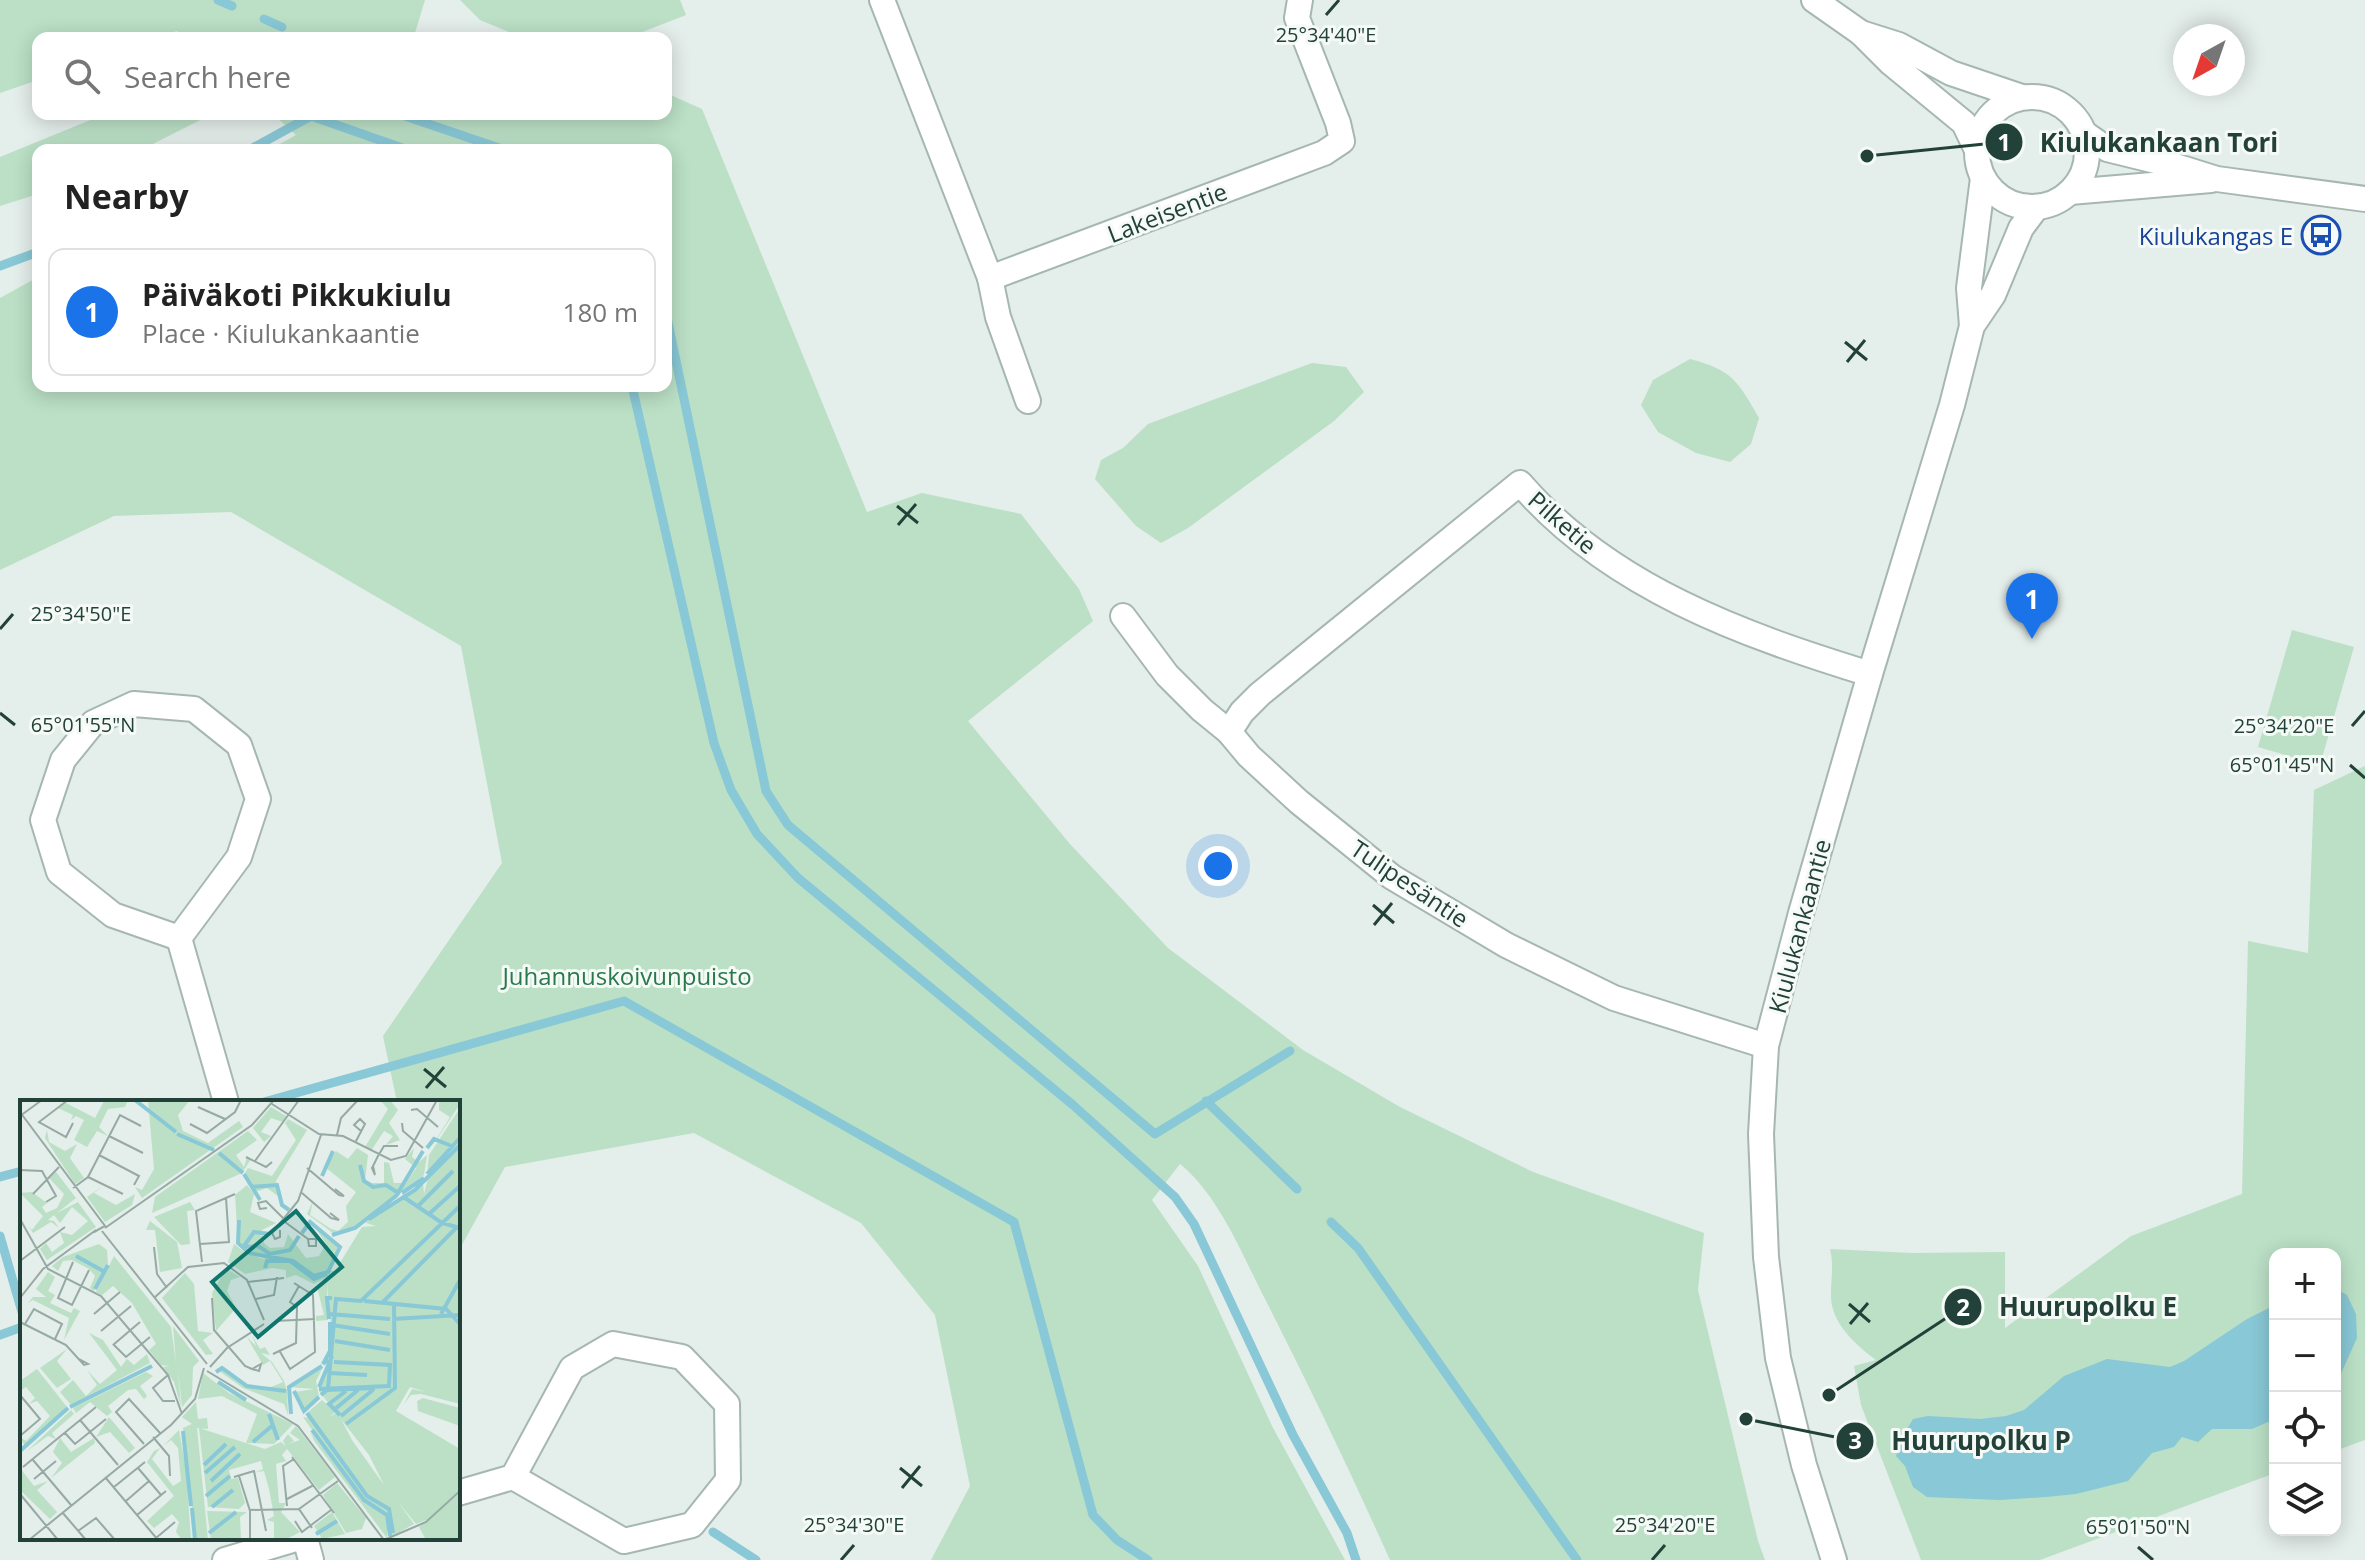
<!DOCTYPE html>
<html lang="en">
<head>
<meta charset="utf-8">
<style>
	:root { --surface:#fff; --page:#f2f2f2; --text:#222; --muted:#767676; --line:#e0e0e0; --accent:#1a73e8 }
	body { margin:0; font-family:"Open Sans",sans-serif; background:var(--page); color:var(--text) }
	.controls { position:absolute; right:24px; bottom:24px; display:grid; overflow:hidden; border-radius:16px; box-shadow:0 4px 20px #0003 }
	.controls button { width:72px; height:72px; display:grid; place-items:center; padding:0; border:0; border-bottom:2px solid var(--line); background:var(--surface); color:var(--text); font:40px sans-serif }
	.compass { position:absolute; left:2173px; top:24px; width:72px; height:72px; border-radius:50%; background:var(--surface); box-shadow:0 4px 20px #0003; rotate:220deg }
	.you { position:absolute; left:1218px; top:866px; width:28px; height:28px; margin:-20px; border:6px solid #fff; border-radius:50%; background:#1a73e8; box-shadow:0 0 0 12px #1a73e833 }
	.badge { display:grid; place-items:center; width:52px; height:52px; border-radius:50%; background:var(--accent); color:#fff; font-size:26px; font-weight:700 }
	.pin { position:absolute; translate:-50% -66px; filter:drop-shadow(0 2px 4px #0008) }
	.pin::after { content:''; position:absolute; top:42px; width:28px; height:24px; background:inherit; clip-path:polygon(0 0,100% 0,50% 100%) }
	.list { margin:0; padding:0; list-style:none }
	h2 { display:flex; justify-content:space-between; align-items:center; height:104px; margin:0; padding:0 32px; font-size:34px }
	h2 small { font-size:26px; font-weight:400; color:var(--muted) }
	.list li { display:grid; grid-template-columns:52px 1fr auto; gap:24px; align-items:center; box-sizing:border-box; height:128px; margin:0 16px 16px; padding:0 16px; border:2px solid var(--line); border-radius:16px }
	.list b { display:block; font-size:30px; white-space:nowrap }
	.list p { margin:0; font-size:26px; white-space:nowrap; color:var(--muted) }
	.list em { font-size:26px; font-style:normal; color:var(--muted) }
	.icon { flex:none; width:44px; height:44px; fill:none; stroke:currentColor; stroke-width:2; stroke-linecap:round; stroke-linejoin:round }
	.map { position:relative; flex:none; width:2365px; height:1560px; overflow:hidden }
	.search { position:absolute; background:var(--surface); box-shadow:0 4px 20px #0003; left:32px; top:32px; width:640px; height:88px; display:flex; align-items:center; gap:20px; box-sizing:border-box; padding:0 28px; border-radius:16px; color:var(--muted); font-size:30px }
	.panel { position:absolute; background:var(--surface); box-shadow:0 4px 20px #0003; left:32px; top:144px; width:640px; height:248px; border-radius:16px }
	.map>svg:first-child { display:block }
	.green { fill:#bbe0c6 }
	.water { fill:#89c8d6 }
	.lines { fill:none; stroke-linecap:round; stroke-linejoin:round }
	.stream { stroke:#89c8d6; stroke-width:9 }
	.street-casing { stroke:#a6b7b1; stroke-width:28 }
	.street { stroke:#fff; stroke-width:24 }
	.ticks { fill:none; stroke:#224139; stroke-width:3 }
	.labels { text-anchor:middle; dominant-baseline:central; stroke-width:6; stroke-linejoin:round; paint-order:stroke }
	.street-label { font-size:24px; fill:#224139; stroke:#f5faf7 }
	.transit-label { font-size:24px; fill:#164399; stroke:#f5faf7; text-anchor:end }
	.park-label { font-size:24px; fill:#297a4b; stroke:#f5faf7 }
	.inset-river { fill:none; stroke:#89c8d6; stroke-width:4 }
	.inset-road { fill:none; stroke:#96a9a3; stroke-width:2 }
	.view { fill:#0f766e; fill-opacity:0.15; stroke:#0f766e; stroke-width:4 }
	.inset-edge { fill:none; stroke:#224139; stroke-width:4 }
	.ticks-label { font-size:20px; text-anchor:middle; fill:#224139; stroke:#f5faf7; stroke-width:6; stroke-linejoin:round; paint-order:stroke }
	.leader { fill:none; stroke:#224139; stroke-width:3 }
	.callout-dot { fill:#224139; stroke:#f5faf7; stroke-width:3 }
	.mark-label { font-size:24px; text-anchor:middle; font-weight:bold; fill:#fff }
	.callout-label { font-size:26px; text-anchor:middle; font-weight:bold; fill:#224139; stroke:#f5faf7; stroke-width:6; stroke-linejoin:round; paint-order:stroke }
</style>
</head>
<body>
<div class="map">
<svg width="2365" height="1560" viewBox="0 0 2365 1560">
	<rect width="100%" height="100%" fill="#e4eeea"/>
	<g class="green">
		<polygon points="0,0 425,0 414,36 418,38 185,38 177,31 155,38 38,38 38,80 0,93"/>
		<polygon points="460,0 680,0 686,15 627,38 523,38 480,20"/>
		<path d="M666,93l36,16 165,403 55,-19 99,21 58,75 14,32 -125,100 102,123 98,104 135,102 97,57 133,65 171,61 -6,57 60,251 7,19h-375c-40,-89 -82,-177 -126,-263 -23,-45 -45,-101 -84,-133l-28,36 46,66 74,160 73,134h-414l39,-74 -35,-171 -74,-92 -167,-90 -189,34 -47,85v-150h-61l-14,-66 119,-173 -41,-217 -230,-134 -117,4 -114,54v-272l38,-21v109h628v-236h-397l27,-15 -23,-21h393z"/>
		<polygon points="105,114 212,114 141,150 38,150 38,194 0,206 0,157"/>
		<path d="M1690,359c42,11 48,22 69,59l-8,26 -21,18 -34,-9 -38,-21 -17,-27 12,-25z"/>
		<polygon points="1312,363 1346,367 1364,392 1334,421 1188,528 1161,543 1136,526 1095,479 1101,460 1123,448 1148,424"/>
		<polygon points="2292,630 2354,647 2320,765 2258,747"/>
		<path d="M2365,766v674l-30,11v-197h-60v219l-235,87h-119l-60,-155 -7,-39 22,-6c-21,-16 -46,-38 -45,-66 0,-16 3,-29 -1,-45l81,4 94,-1v76l126,-92 111,-42 6,-253 60,12 6,-163z"/>
	</g>
	<g class="water">
		<polygon points="2335,1288 2347,1295 2356,1314 2357,1338 2335,1387"/>
		<polygon points="2275,1305 2275,1419 2252,1429 2212,1429 2198,1442 2182,1437 2174,1447 2152,1453 2128,1481 2076,1494 2046,1497 1999,1500 1927,1497 1913,1487 1905,1466 1896,1456 1901,1439 1913,1419 1928,1416 1980,1419 2006,1416 2024,1410 2064,1376 2107,1359 2170,1367 2184,1361 2247,1319"/>
	</g>
	<g class="lines">
		<g class="stream">
			<polyline points="218,0 232,6"/>
			<polyline points="264,19 282,27"/>
			<polyline points="399,114 505,150"/>
			<polyline points="249,150 311,116 408,150"/>
			<polyline points="0,266 38,252"/>
			<polyline points="666,313 766,791 788,825 1155,1134 1290,1051"/>
			<polyline points="632,386 714,743 731,790 757,834 798,878 1073,1105 1175,1197 1194,1224 1293,1435 1347,1533 1356,1560"/>
			<polyline points="1206,1101 1297,1189"/>
			<polyline points="264,1102 624,1001 1014,1222 1093,1515 1117,1540 1148,1560"/>
			<polyline points="0,1177 22,1171"/>
			<polyline points="1331,1222 1358,1248 1577,1560"/>
			<polyline points="0,1236 22,1312"/>
			<polyline points="0,1335 22,1327"/>
			<polyline points="713,1532 756,1560"/>
		</g>
		<g class="street-casing">
			<g id="street">
				<polyline points="882,0 990,278 998,317 1028,401"/>
				<polyline points="1814,0 1861,33"/>
				<circle cx="2032" cy="152" r="55"/>
				<polyline points="2084,133 2107,149 2172,165 2217,179 2365,199"/>
				<polyline points="1976,148 1964,123 1891,63 1861,33 1899,45 1951,73 2022,97"/>
				<polyline points="2070,192 2211,180"/>
				<polyline points="990,278 1324,153 1342,141 1338,123 1297,18 1300,0"/>
				<polyline points="1972,326 1969,288 1983,178"/>
				<polyline points="1123,616 1167,675 1202,710 1229,732 1249,756 1299,802 1392,877 1506,945 1614,998 1766,1046"/>
				<polygon points="134,704 194,709 239,745 258,799 239,857 179,938 113,915 59,872 43,820 63,760 93,723"/>
				<path d="M1229,732l13,-20 18,-18 260,-211c89,104 223,152 350,191"/>
				<polyline points="179,938 226,1102"/>
				<polyline points="458,1493 513,1477 624,1541 692,1525 728,1480 727,1404 682,1357 613,1344 572,1368 513,1477"/>
				<polyline points="305,1538 311,1560"/>
				<polyline points="225,1560 299,1538"/>
				<polyline points="1834,1560 1804,1465 1778,1358 1766,1257 1761,1134 1766,1046 1801,913 1870,674 1952,405 1972,326 1993,295 2021,228 2036,208"/>
			</g>
		</g>
		<use href="#street" class="street"/>
	</g>
	<path class="ticks" d="M1326,15l13,-15M1845,342l22,18M1847,362l18,-22M897,506l21,17M898,525l18,-21M0,629l13,-15M0,713l15,12M2352,726l13,-15M2350,765l15,13M1373,905l21,18M1374,925l18,-22M424,1069l22,18M426,1088l18,-21M1849,1304l21,18M1850,1324l18,-21M900,1468l22,18M902,1488l18,-22M2138,1547l15,13M841,1560l13,-15M1652,1560l13,-15"/>
	<defs>
		<g id="bus-ring" transform="scale(2)"><circle r="9.5" fill="#f5faf7" stroke="#1a4fb4" stroke-width="1.5"/><path d="M-5-6H5V4H4V6H2V4H-2V6H-4V4H-5ZM-3.5-4V0h7V-4ZM-3.5 1.2v1.5H-2V1.2ZM2 1.2v1.5H3.5V1.2Z" fill="#1a4fb4"/></g>
	</defs>
	<g fill-rule="evenodd">
		<use href="#bus-ring" x="2321" y="235"/>
	</g>
	<g class="labels">
		<g class="street-label">
			<text transform="translate(1167 212) rotate(-21)">Lakeisentie</text>
			<text transform="translate(1563 522) rotate(41)">Pilketie</text>
			<text transform="translate(1410 883) rotate(34)">Tulipesäntie</text>
			<text transform="translate(1799 926) rotate(-75)">Kiulukankaantie</text>
		</g>
		<g class="transit-label">
			<text x="2293" y="235">Kiulukangas E</text>
		</g>
		<g class="park-label">
			<text x="627" y="975">Juhannuskoivunpuisto</text>
		</g>
	</g>
	<g transform="translate(20 1100)">
		<rect width="440" height="440" fill="#e4eeea"/>
		<path d="M93,0h15l-3,7 -17,2 -9,18 9,9 -11,-5 -10,16 -13,-7 10,-20 -8,-4 -5,4 2,-5 -15,-7 8,-5 29,15 9,-17zM128,0h42l-12,15 5,16 25,12 31,-22 4,6 -101,71 -7,-11 7,3 12,-21zM360,0h10l8,10 -9,13 11,17 -14,5 7,-9 -9,-5 -13,20 -6,-4 23,-38zM419,0h21v4l-31,47 21,-34 -11,-7zM251,7l15,9 -3,6 -12,-4 -10,14 10,4 -7,6 -11,-14zM440,8l-2,35 -31,31 2,-19zM268,19l19,11 -31,51 2,15 -11,-8 -12,4 -10,-19 3,-5 24,8 24,-36 -11,-17zM27,30l2,12 16,9 12,-7 -7,14 14,20 -9,6 -30,-46zM228,31l9,9 -21,15 8,12 3,-10 4,2 -9,14 -90,40 3,-16zM440,46v258l-39,-10 -10,1 -7,9 8,-15 14,3 -16,-5 -14,24 64,38v41l-31,29 -13,5 -18,-22 16,22 -25,14 -2,-20v20l-72,-96 -5,-10 30,38 -37,-53 9,1 -4,-6 14,-12 13,12 -5,5 6,-4 5,6 11,21 32,45 -15,-30 -50,-64 14,-42 -6,-66 1,37 -12,1v-5l8,-1 -7,-28 9,-9 -12,6 -18,-9 -10,3v-8l-14,-2 -27,6 -17,-12 6,-18 12,9 20,7 -28,-18 -3,-47 12,-10 7,9 -4,18 26,11 -14,7 2,13 6,5 14,-1 4,-13 18,24 13,-2 7,-12 -11,-17 8,4 15,16 -10,23 7,1 27,-44 14,-1 -10,-3 3,-4 54,-36 1,11 4,-16zM337,48l11,7 -3,25 7,3h12v-21l5,1 5,20h12l10,-15 -11,-9 9,-11 -2,9 7,5 8,-7 -3,20 -68,51 -23,7 -26,-19 6,-13 -3,14 21,14 7,2 10,-9 -2,-16 10,-14 -31,-25 11,-16 12,8zM36,72l20,26 -19,15 21,-11 18,25 -49,33 -7,-11 6,-6 6,9 12,-9 -4,-11 12,3 16,-14 -16,-14 -12,16 -6,-8 -6,5 6,1 5,7 -8,-6 -18,11 -5,-7 4,4 11,-14 -23,-23 12,-1 15,11 -5,4 4,6 11,-5 7,-14 -15,-16zM83,86l-9,7 22,12 19,-11 -3,11 -27,17 -18,-25zM170,102l5,8 -8,1 3,33 -9,1 -27,-28zM130,121l27,21 5,26 -22,4 -5,-42h-9zM79,144l8,6 1,14 -14,27 -4,-3 5,-12 -6,-7 -17,-9 -9,1 -5,10 -6,-5 11,-9zM94,156l57,71 5,36 -3,-37 26,35 -6,6 -1,28 -10,12 -4,-38 3,38 -7,-25 -11,-15 6,-1 -8,-1 -12,-15 7,-6 -24,-41 -19,-17 -11,9 -6,-3zM206,168l14,9 -9,3 -4,11 9,17 -20,23 -4,-38zM28,172l7,5 -7,14 7,4 -5,8 21,10 3,-5 6,3 -16,29 5,-22 -36,-18 -5,3 5,-6h13l-10,-8zM165,173l9,11 4,47 15,2 -10,7 10,14 -7,1 -44,-57zM69,233l14,7 18,27 6,-8 7,6 13,-11 3,9 -79,42 -11,-13 13,-12 13,16 11,-11 -10,-15 13,14 17,-14zM232,235l8,14 5,-2 5,8 -9,-2 11,9 12,19 3,10 1,24 -4,-11 -41,-16 -24,-17 3,-3 25,18 38,5 -16,-3 14,-6 -13,-21 -7,4 -16,-28 9,9zM47,249l-10,12 14,18 -14,9 -17,-20zM303,267l-7,14 3,16 -15,12 -9,-17 19,-3 -25,-2zM17,269l30,38 -42,39 -5,-9 6,4 24,-25 -13,-15 -8,3 6,-6 -9,-11 -6,4v-10zM126,272l7,4 -13,10 7,10 -3,3 -8,-10 -8,1 -20,16 4,6 -5,4 -17,-14 -14,11 -3,-5zM183,273l26,20 64,31 -19,20 -28,-1 11,-29 -35,-18 -24,3zM403,298l37,10v18l-42,-15 -1,-10zM176,302l2,17 9,-1 1,11 -11,-1 11,112h-13l-12,-112 9,-4 -10,-7zM51,310l3,4 -22,19 4,6 -8,-3 -21,15zM89,317l26,31 -6,5 -19,-21 -14,5zM276,326l39,51 -16,13 -32,-41 -5,6 4,6 -10,3 3,39h7l-5,9 19,20 -15,8h-34l23,-1v-17l-7,-2 7,-4 -5,-27 -5,-18 -8,1 7,-3 -2,-8 -32,9 2,9 7,-1 7,25 -6,6 -31,-2 -9,-79 66,21 16,-7 5,4 -3,-5 5,-7 6,7 -6,3 12,-4 -10,-7zM159,330l7,40 5,70h-9l-6,-8 3,-10 -7,-8 -18,14 -7,-7 27,-25 -27,-34 7,-11 6,-3 -8,11 21,27 8,-5 -3,-33 -7,-8 -8,6zM40,338l11,14 23,-14 1,5 -44,35 11,-15 -9,-11zM0,368l14,18 14,-5 -11,9 20,22 -7,7 -30,-29zM317,383l29,35 -4,11 -16,4 -23,-38zM440,393v47h-34l-7,-13zM187,411l40,1 -7,5 1,22 7,1h-37zM312,412l13,22 -23,5 -8,-13z" fill="#bbe0c6"/>
		<path class="inset-river" d="M115,0l41,32M157,34l37,16M407,48l7,-9 20,8M199,53l24,20M340,65l4,16 9,6 13,-2 14,9M224,74l16,26M407,74l33,-36M302,76l11,-25M231,87l26,-2 5,20 7,5M382,93l22,-15M382,96l40,27 18,5M398,106l35,-35M409,114l31,-28M349,119l46,-29 45,-45M219,120l-1,23 11,10 44,8 21,15 14,-4 12,-25 -30,-25 -8,11M312,135l23,-7 41,-32 27,-45M224,146l10,-14 16,2M224,147l14,-1 12,8 20,-4 9,-14M56,156l29,16M245,168l2,-7h23l24,18 13,-5M75,189l13,-24M344,201l82,8 14,15M362,203l75,-76M310,214l60,5M421,214l19,-34M309,219l-2,-21h5M373,219l67,-4M312,225l58,9M315,241l55,9M308,259l-5,5 7,-13v-29M196,272l6,-4 25,18 39,5M309,273l38,2M198,282l28,18M299,287l13,-31M299,289l70,-3 1,-21 -56,-3M308,289l8,-90 25,2 99,-95M274,291l10,20 15,-14M301,295l6,-5 48,-2M50,307l82,-41M315,309l23,-19M287,313l60,83 22,13 4,24M249,314l9,26M271,314l-2,-27 33,-21M320,315l-11,-11 17,-13M321,316l33,-27M326,324l49,-36 -1,-84M292,330l52,70 23,15 3,21M163,331l8,75M233,342l20,-17M0,351l48,-43M184,365l22,-21M185,373l30,-26M191,381l29,-27M186,396l24,-20M192,407l21,-17M172,408l3,32M189,433l27,-21M296,434l21,-13"/>
		<path class="inset-road" d="M48,0l-29,22 27,15 7,-14M252,4l47,30 24,2 48,24 15,-4 31,-56M178,7l27,12M391,10l6,-1 21,18M0,12l85,114 -11,6M0,16l22,-16M382,23l1,8 20,17M170,24l17,9 28,-21 6,-12M317,35l4,-17 17,-18M89,36l34,17M335,43l10,-19 -5,-5 -6,6 7,6M79,55l40,21 -5,9M226,57l20,10 6,-5M235,61l44,-61M353,66l2,9 -3,-7 6,-12 6,-10h14M287,68l32,27 5,1 -9,-7M0,70l22,1 14,25 -10,6M68,77l35,17M53,88l15,-11 32,-62 21,11M282,93l29,25 8,2 -9,-7M13,94l26,-27M247,108l-7,1 -2,-6 8,-2 20,20M0,119l28,50 53,27 67,79 14,39M265,122l23,17 1,7h7v-7h-8M85,128l147,-103 22,-25M260,130v7l-5,2 -3,-6 26,-32 23,-66M82,131l105,133M180,144l29,-2 -3,-44M134,147l3,27 10,14M0,161l45,-34M53,162l-15,36 14,7 17,-35M182,162l-6,-51 39,-17M228,182l36,-4M0,198l23,-29 53,-39M134,198l34,-31 36,-4 23,17 17,40M192,198l2,32 31,36 7,3 7,2 2,-7 -9,5M236,199l18,-4 3,-18M74,214l26,-22M255,221l40,-2M0,222l46,23 18,20 4,-1 -9,-5M5,224l9,-15 28,15 -7,15M81,231l30,-25M93,244l13,13 24,-20M93,245l27,-23M259,250l11,19 25,-17 -2,-57 -19,-12M253,254l23,-11 1,-36 -7,-5 9,-16M190,267l17,-19 37,-24M187,271l91,55 86,114M148,275l-15,13 10,13h12M0,295l20,24 -20,17M60,320l38,45M45,333l10,11 31,-25M133,337l16,19 1,20M124,344l-28,-32 13,-13 31,34M272,357l42,56M13,360l38,45M3,367l73,-60M118,368l23,27M219,376l11,35v29M85,377l53,63M214,377l20,-6 12,60M14,379l22,-18M94,387l31,-25M0,394l38,46M267,399l27,-14M106,401l23,-20M267,406l-4,-40 11,-7M229,410l50,-1M42,412l24,28M117,415l29,-24M275,421l7,11 29,-22M292,428l-13,-19 39,-28M58,431l18,-13 19,22M136,438l19,-16M9,440l142,-115 24,-26 9,-31M364,440l42,-18 34,-31"/>
		<path class="view" d="M276,111l46,56 -84,70 -46,-55z"/>
		<rect width="440" height="440" class="inset-edge"/>
	</g>
	<g class="ticks-label">
		<text x="1326" y="42">25°34'40"E</text>
		<text x="81" y="621">25°34'50"E</text>
		<text x="83" y="732">65°01'55"N</text>
		<text x="2284" y="733">25°34'20"E</text>
		<text x="2282" y="772">65°01'45"N</text>
		<text x="854" y="1532">25°34'30"E</text>
		<text x="1665" y="1532">25°34'20"E</text>
		<text x="2138" y="1534">65°01'50"N</text>
	</g>
	<path class="leader" d="M1867 156L2004 142M1829 1395L1963 1307M1746 1419L1855 1441"/>
	<g class="callout-dot">
		<circle cx="1867" cy="156" r="8"/>
		<circle cx="1829" cy="1395" r="8"/>
		<circle cx="1746" cy="1419" r="8"/>
		<circle cx="2004" cy="142" r="20"/>
		<circle cx="1963" cy="1307" r="20"/>
		<circle cx="1855" cy="1441" r="20"/>
	</g>
	<g class="mark-label">
		<text x="2004" y="151">1</text>
		<text x="1963" y="1316">2</text>
		<text x="1855" y="1449">3</text>
	</g>
	<g class="callout-label">
		<text x="2159" y="152">Kiulukankaan Tori</text>
		<text x="2088" y="1316">Huurupolku E</text>
		<text x="1981" y="1450">Huurupolku P</text>
	</g>
</svg>
<div class="controls">
<button>+</button>
<button>−</button>
<button><svg class="icon" aria-label="locate" viewBox="0 0 24 24"><circle cx="12" cy="12" r="6"/><path d="M12 2v4M12 18v4M2 12h4M18 12h4"/></svg></button>
<button><svg class="icon" aria-label="layers" viewBox="0 0 24 24"><path d="M12 4l9 5-9 5-9-5zM3 14l9 5 9-5"/></svg></button>
</div>
<svg class="compass" viewBox="-18 -18 36 36"><path d="M0-13l5 13h-10z" fill="#e53935"/><path d="M0 13l5-13h-10z" fill="#767676"/></svg>
<div class="you"></div>
<div class="pin badge" style="left:2032px;top:639px">1</div>
<div class="search"><svg class="icon" aria-label="search" viewBox="0 0 24 24"><circle cx="10" cy="10" r="6"/><path d="M15 15l6 6"/></svg>Search here</div>
<section class="panel">
<h2>Nearby<small></small></h2>
<ul class="list">
<li><span class="badge">1</span><div><b>Päiväkoti Pikkukiulu</b><p>Place · Kiulukankaantie</p></div><em>180 m</em></li>
</ul>
</section>
</div>
</body>
</html>
